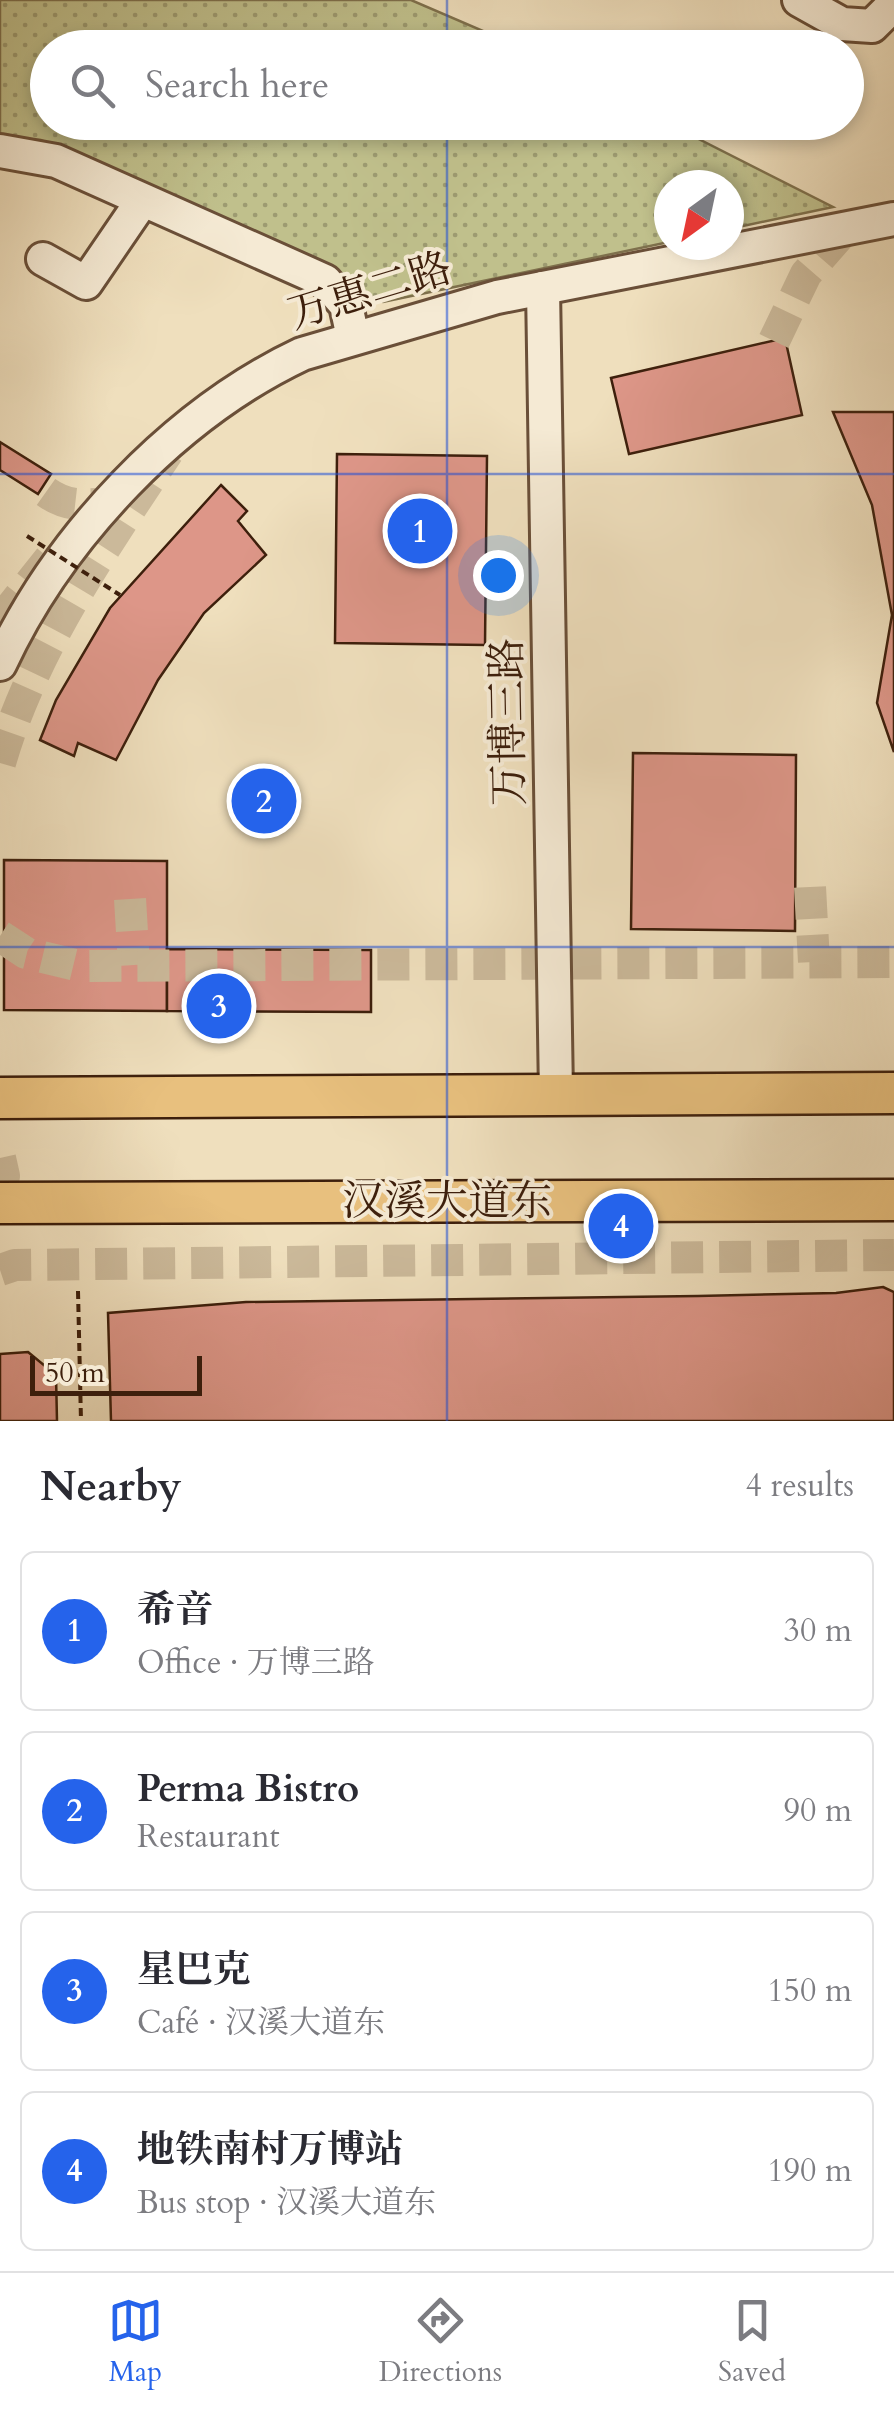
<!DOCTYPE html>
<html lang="en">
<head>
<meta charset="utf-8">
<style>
	:root { --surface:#fff; --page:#f7f7f7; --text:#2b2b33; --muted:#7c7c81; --line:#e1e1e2; --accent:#2563eb }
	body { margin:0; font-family:Cardo,"Noto Serif SC",serif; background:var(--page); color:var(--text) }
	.compass { position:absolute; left:654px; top:170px; width:90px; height:90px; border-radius:50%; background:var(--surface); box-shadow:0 5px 15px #0003; rotate:213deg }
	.scale { position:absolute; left:30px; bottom:25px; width:172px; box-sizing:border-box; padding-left:10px; border:5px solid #3d1f0c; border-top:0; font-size:28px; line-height:35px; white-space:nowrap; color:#3d1f0c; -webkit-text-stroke:8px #f5ead4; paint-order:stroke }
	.you { position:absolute; left:498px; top:575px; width:35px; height:35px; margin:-25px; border:8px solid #fff; border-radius:50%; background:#1a73e8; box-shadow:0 0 0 15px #1a73e833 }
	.badge { display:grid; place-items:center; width:65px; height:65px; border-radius:50%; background:var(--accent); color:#fff; font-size:32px; font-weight:700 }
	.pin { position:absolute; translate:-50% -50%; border:5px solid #fff; box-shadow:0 2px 10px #0006 }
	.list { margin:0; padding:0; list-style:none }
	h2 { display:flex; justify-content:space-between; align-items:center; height:130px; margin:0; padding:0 40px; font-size:42px }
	h2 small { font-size:32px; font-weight:400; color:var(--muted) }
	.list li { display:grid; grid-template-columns:65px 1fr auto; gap:30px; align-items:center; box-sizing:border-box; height:160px; margin:0 20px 20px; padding:0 20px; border:2px solid var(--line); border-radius:15px }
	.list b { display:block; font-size:38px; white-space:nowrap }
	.list p { margin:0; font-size:32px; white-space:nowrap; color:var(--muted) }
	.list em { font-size:32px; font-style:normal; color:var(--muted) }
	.icon { flex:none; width:55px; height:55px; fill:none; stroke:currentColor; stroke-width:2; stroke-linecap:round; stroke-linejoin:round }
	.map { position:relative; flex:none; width:894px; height:1421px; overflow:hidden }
	.search { position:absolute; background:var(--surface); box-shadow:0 5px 15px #0003; left:30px; right:30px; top:30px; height:110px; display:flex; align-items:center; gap:25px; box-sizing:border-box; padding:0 35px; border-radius:55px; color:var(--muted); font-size:38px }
	.sheet { height:850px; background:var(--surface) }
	nav { display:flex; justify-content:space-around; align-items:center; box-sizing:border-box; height:140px; border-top:2px solid var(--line); background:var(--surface); font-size:28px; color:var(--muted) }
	nav a { display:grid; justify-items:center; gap:5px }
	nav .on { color:var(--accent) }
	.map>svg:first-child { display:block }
	.park { fill:url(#park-dots); stroke:#7e704c; stroke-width:2.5 }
	.building { fill:#dd9688; stroke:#3d1f0c; stroke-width:2.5 }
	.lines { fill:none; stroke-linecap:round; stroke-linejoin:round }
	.minor-tunnel { stroke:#cbb99a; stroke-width:32; stroke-dasharray:32 16; stroke-linecap:butt }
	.minor-casing { stroke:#6a4f38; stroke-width:38 }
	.major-casing { stroke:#3d1f0c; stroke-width:45 }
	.path { stroke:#3d1f0c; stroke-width:4; stroke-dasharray:8 5; stroke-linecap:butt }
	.minor { stroke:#f5ead4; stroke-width:32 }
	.major { stroke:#e8c07e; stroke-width:40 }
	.path-bridge { stroke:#3d1f0c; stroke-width:4; stroke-dasharray:8 5; stroke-linecap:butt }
	.grid { fill:none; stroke:#1d4ed8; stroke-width:2.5; stroke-opacity:0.55 }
	.labels { text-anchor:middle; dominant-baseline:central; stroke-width:8; stroke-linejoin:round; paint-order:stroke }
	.street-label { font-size:42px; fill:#3d1f0c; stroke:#f5ead4 }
</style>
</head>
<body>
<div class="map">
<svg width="894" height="1421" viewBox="0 0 894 1421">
	<defs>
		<pattern id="park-dots" width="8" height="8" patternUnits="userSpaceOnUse" patternTransform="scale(2.5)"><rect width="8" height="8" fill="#c0c08c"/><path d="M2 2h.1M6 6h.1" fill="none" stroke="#9d9b71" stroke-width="1.8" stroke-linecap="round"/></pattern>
	</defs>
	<rect width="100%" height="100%" fill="#efdfbd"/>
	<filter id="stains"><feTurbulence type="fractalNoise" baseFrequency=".002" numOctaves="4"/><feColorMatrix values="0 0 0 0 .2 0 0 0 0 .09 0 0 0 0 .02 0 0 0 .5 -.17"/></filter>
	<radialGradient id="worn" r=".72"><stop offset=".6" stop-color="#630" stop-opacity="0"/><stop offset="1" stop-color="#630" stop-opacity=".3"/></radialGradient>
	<polygon class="park" points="0,0 411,0 520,47 48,48 48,122 667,123 833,207 729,229 729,185 669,185 669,242 383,302 41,140 0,139"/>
	<g class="building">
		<polygon points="785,338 802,415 629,454 611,378"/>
		<polygon points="833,412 894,412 894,752 877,703 892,615 872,505"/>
		<polygon points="0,442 51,474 38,494 0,470"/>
		<polygon points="337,454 487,456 485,645 335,643"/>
		<polygon points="221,485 247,511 238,521 266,555 204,613 158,680 116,760 78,743 74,756 40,740 56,700 110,608"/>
		<polygon points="633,753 796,755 795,931 631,929"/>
		<polygon points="4,860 167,861 167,1011 4,1010"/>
		<polygon points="167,949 371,950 371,1012 167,1011"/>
		<polygon points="883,1287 894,1292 894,1421 111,1421 108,1313 246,1302 698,1296 836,1293"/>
		<polygon points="28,1352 56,1375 57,1421 0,1421 0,1354"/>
	</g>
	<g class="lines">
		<g class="minor-tunnel">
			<polyline points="774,341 806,274 853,220"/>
			<path d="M46,492c17,12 29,13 50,12"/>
			<polyline points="0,621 50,558"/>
			<path d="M0,763c33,-114 103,-213 168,-311"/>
			<polyline points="810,887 814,962"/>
			<polyline points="130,899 134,965"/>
			<polyline points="0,936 26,953 80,966 894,962"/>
			<polyline points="0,1158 4,1176 0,1197"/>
			<polyline points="0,1270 15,1265 894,1255"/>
		</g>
		<g class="minor-casing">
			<g id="minor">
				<polyline points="799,0 842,24 872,26 894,4"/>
				<polyline points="0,151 56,161 325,281 346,305 353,338"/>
				<polyline points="43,259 86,283 142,201"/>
				<polyline points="543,288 556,1094"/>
				<path d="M0,664c59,-127 175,-250 302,-310l195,-57 397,-78"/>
			</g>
		</g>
		<g class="major-casing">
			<g id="major">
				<polyline points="0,1098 894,1093"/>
				<polyline points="0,1203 894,1200"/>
			</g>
		</g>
		<polyline class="path" points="78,1291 81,1421"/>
		<use href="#minor" class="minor"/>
		<use href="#major" class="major"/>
		<polyline class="path-bridge" points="27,536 120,595"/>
	</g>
	<path class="grid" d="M447,0v48M447,122v1299M0,474h894M0,947h894"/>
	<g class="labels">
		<g class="street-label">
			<text transform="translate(370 291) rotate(-17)">万惠二路</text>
			<text transform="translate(508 722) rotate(-91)">万博三路</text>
			<text x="447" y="1201">汉溪大道东</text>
		</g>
	</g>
	<rect width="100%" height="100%" filter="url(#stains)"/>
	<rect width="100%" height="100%" fill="url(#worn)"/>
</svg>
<svg class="compass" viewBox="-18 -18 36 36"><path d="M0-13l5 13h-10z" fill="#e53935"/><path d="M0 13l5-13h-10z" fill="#7c7c81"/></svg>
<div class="scale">50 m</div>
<div class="you"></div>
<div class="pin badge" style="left:420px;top:531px">1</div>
<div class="pin badge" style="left:264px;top:801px">2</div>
<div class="pin badge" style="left:219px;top:1006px">3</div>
<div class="pin badge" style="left:621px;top:1226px">4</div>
<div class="search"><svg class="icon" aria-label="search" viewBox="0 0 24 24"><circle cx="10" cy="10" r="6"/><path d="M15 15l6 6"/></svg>Search here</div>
</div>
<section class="sheet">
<h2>Nearby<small>4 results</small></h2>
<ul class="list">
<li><span class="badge">1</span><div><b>希音</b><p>Office · 万博三路</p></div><em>30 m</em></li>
<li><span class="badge">2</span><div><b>Perma Bistro</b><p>Restaurant</p></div><em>90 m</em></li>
<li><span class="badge">3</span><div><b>星巴克</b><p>Café · 汉溪大道东</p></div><em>150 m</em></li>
<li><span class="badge">4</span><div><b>地铁南村万博站</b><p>Bus stop · 汉溪大道东</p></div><em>190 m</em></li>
</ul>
</section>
<nav>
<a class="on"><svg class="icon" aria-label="map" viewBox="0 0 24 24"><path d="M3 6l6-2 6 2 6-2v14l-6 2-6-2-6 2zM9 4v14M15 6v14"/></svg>Map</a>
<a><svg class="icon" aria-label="directions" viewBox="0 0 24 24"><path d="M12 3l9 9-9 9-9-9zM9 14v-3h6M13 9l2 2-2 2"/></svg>Directions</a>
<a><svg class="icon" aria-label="saved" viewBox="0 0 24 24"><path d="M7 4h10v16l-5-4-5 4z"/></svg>Saved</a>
</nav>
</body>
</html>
